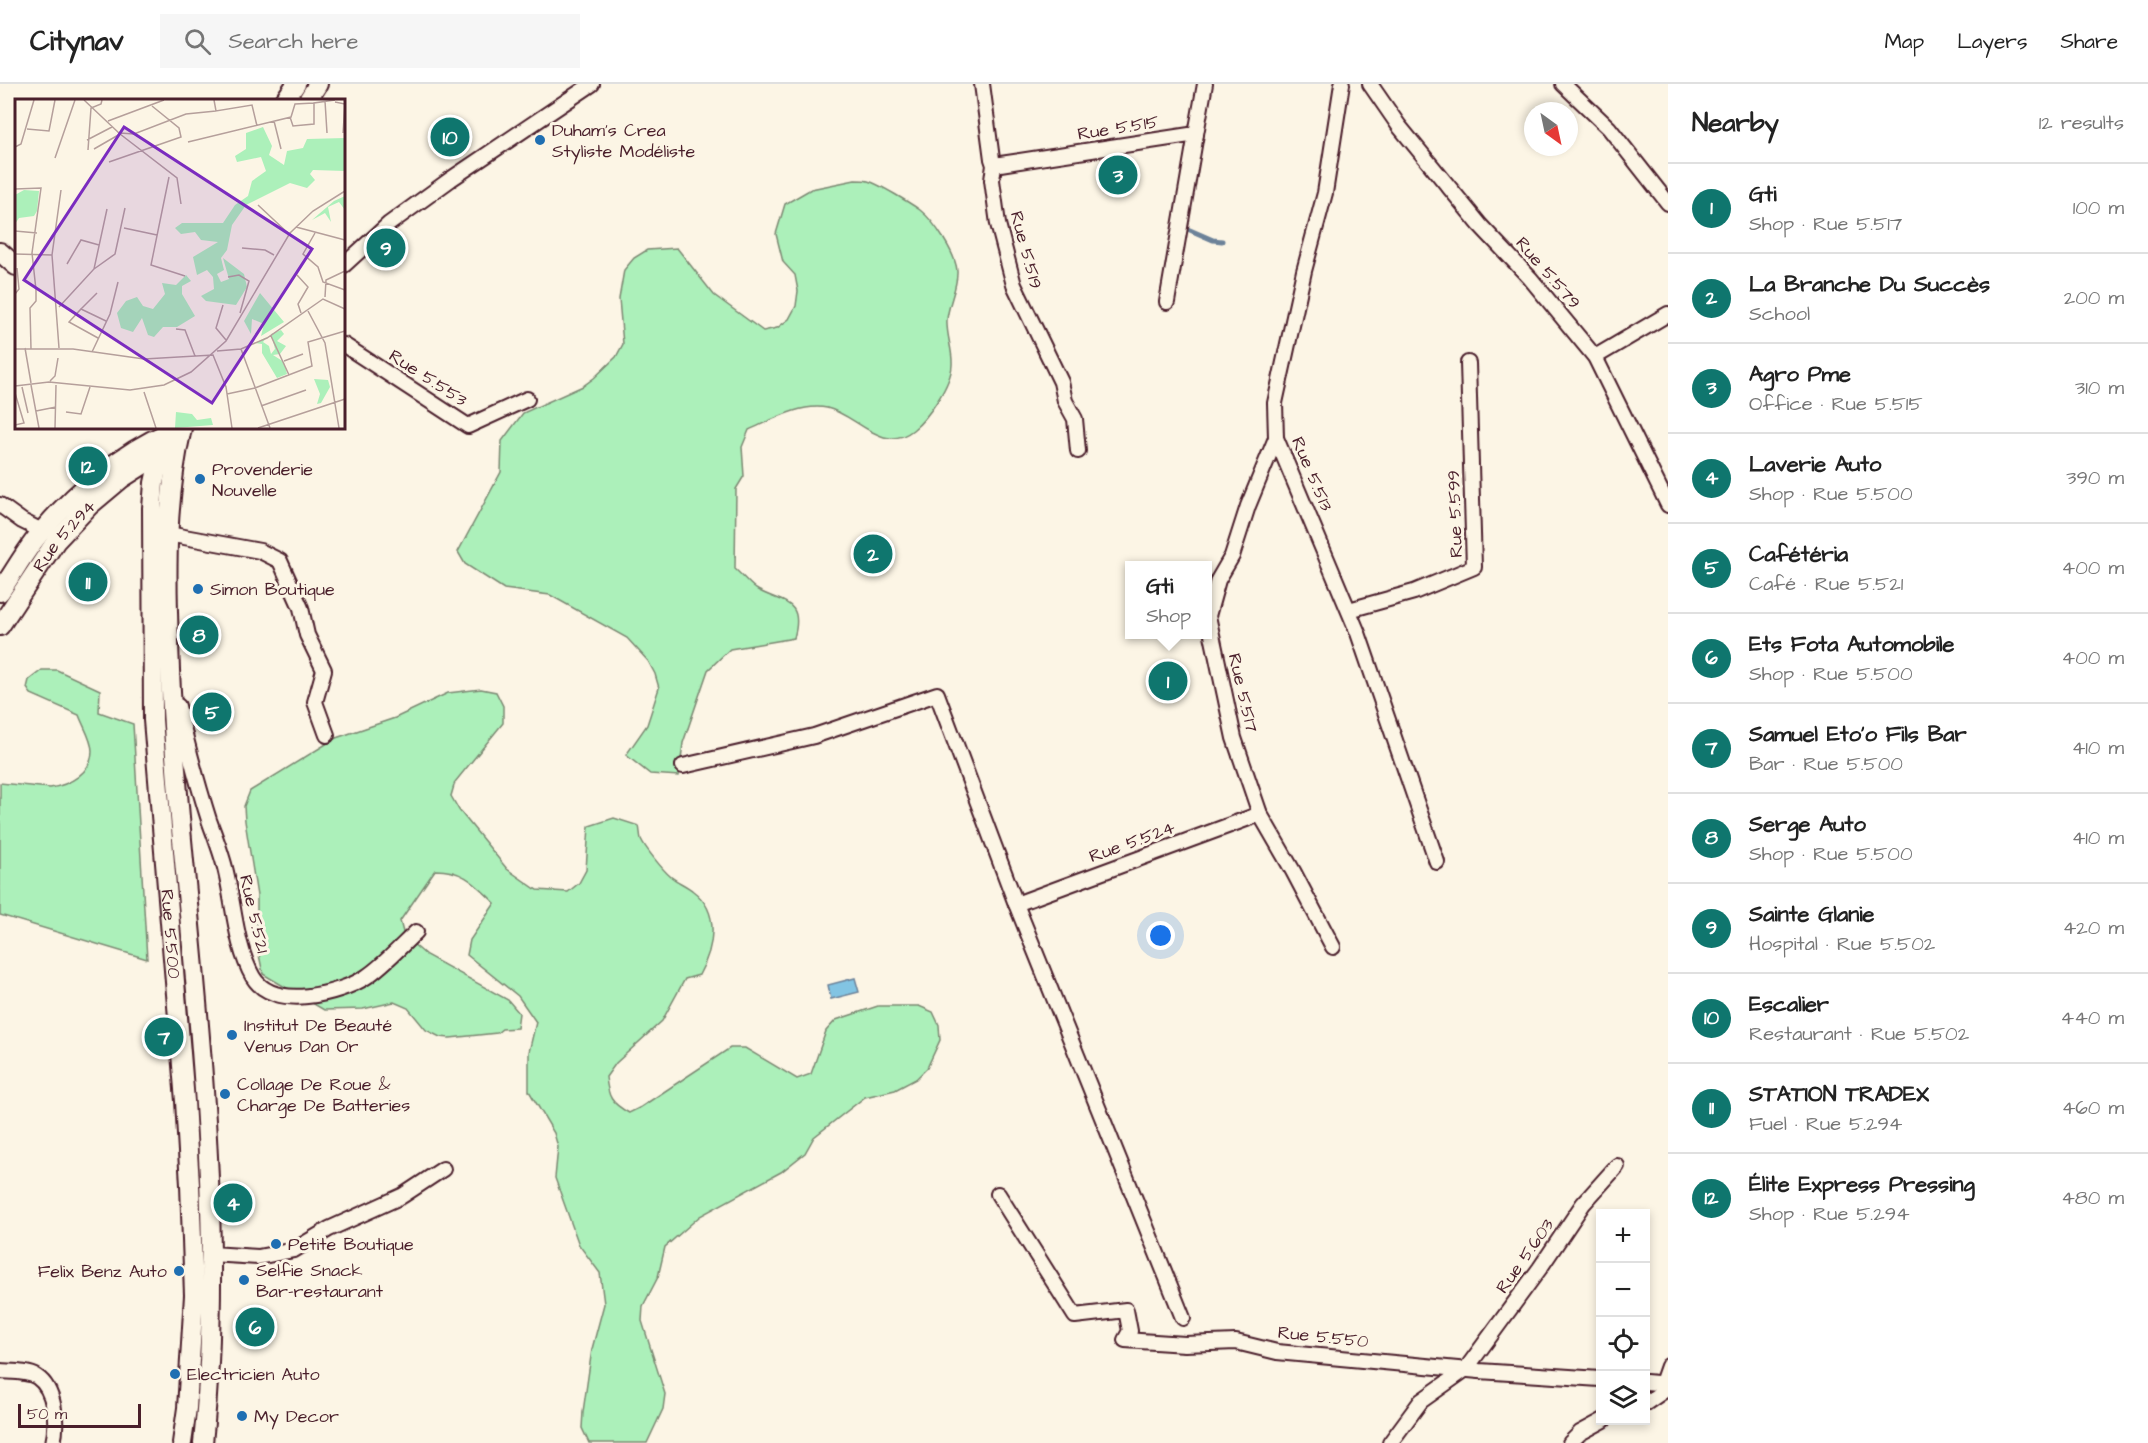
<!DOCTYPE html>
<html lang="en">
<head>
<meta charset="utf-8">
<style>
	:root { --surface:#fff; --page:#f6f6f6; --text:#222; --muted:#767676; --line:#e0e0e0; --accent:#0f766e }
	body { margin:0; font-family:"Architects Daughter",sans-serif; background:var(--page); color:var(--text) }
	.controls { position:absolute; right:18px; bottom:18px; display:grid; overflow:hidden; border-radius:0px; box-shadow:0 3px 9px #0003 }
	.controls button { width:54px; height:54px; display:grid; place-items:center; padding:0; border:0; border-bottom:2px solid var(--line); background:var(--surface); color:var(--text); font:30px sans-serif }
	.compass { position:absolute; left:1524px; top:18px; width:54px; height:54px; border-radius:50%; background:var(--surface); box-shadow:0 3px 9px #0003; rotate:147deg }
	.scale { position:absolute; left:18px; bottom:15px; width:123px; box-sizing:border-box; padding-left:6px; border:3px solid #4a1f2b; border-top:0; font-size:16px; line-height:21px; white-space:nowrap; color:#4a1f2b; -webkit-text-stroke:4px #fcf5e5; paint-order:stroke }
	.you { position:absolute; left:1161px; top:852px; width:21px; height:21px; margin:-15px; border:4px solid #fff; border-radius:50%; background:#1a73e8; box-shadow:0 0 0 9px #1a73e833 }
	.badge { display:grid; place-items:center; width:39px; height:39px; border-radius:50%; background:var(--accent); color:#fff; font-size:20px; font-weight:700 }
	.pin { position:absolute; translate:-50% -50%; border:3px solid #fff; box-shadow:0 2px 6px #0006 }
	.popup { position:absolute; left:1125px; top:477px; width:87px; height:78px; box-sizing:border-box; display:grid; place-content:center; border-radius:0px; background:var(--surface); filter:drop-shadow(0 2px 4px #0005); font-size:20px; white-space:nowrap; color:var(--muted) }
	.popup b { font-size:22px; color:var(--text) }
	.popup::after { content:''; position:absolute; left:50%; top:100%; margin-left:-12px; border:12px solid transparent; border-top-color:var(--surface) }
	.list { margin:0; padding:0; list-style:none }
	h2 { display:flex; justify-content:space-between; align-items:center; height:78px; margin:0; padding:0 24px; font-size:26px }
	h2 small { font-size:20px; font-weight:400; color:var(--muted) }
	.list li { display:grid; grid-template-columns:39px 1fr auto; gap:18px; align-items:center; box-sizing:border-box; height:90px; padding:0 24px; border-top:2px solid var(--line) }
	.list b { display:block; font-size:22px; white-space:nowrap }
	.list p { margin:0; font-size:20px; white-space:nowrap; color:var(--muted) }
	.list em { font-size:20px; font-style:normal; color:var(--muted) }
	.icon { flex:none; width:33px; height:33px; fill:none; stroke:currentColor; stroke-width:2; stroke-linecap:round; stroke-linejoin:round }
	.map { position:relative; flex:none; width:1668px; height:1359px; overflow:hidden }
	header { display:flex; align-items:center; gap:36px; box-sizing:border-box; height:84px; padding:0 30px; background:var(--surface); border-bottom:2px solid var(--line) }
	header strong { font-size:28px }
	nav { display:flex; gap:33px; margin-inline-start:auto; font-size:21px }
	.search { width:420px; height:54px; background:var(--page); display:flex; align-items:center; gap:15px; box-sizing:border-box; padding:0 21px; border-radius:0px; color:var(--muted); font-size:22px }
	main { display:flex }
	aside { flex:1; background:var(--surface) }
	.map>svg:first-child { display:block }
	.green { fill:#acf0ba; stroke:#7b8872; stroke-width:1.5 }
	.water { fill:#82c4e3; stroke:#6c8299; stroke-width:1.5 }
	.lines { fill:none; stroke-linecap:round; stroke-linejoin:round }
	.stream { stroke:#6c8299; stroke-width:5 }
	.street-casing { stroke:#4a1f2b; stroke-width:18 }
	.secondary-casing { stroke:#4a1f2b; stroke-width:22 }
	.street { stroke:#fcf5e5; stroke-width:14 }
	.secondary { stroke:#fcf5e5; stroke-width:18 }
	.poi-dot { fill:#1f6fb2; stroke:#fcf5e5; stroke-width:2 }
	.labels { text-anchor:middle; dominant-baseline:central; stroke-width:6; stroke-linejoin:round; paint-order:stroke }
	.street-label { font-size:18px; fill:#4a1f2b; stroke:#fcf5e5 }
	.poi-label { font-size:18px; fill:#4a1f2b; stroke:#fcf5e5; text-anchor:start }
	.inset-road { fill:none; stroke:#b59f9b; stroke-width:1.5 }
	.view { fill:#7b2cbf; fill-opacity:0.15; stroke:#7b2cbf; stroke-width:3 }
	.inset-edge { fill:none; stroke:#4a1f2b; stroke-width:3 }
</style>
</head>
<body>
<header>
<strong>Citynav</strong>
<div class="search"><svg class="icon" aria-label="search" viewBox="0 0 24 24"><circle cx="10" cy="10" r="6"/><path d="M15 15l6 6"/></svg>Search here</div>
<nav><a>Map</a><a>Layers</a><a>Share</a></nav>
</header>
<main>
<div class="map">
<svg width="1668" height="1359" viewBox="0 0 1668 1359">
	<rect width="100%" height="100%" fill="#fcf5e5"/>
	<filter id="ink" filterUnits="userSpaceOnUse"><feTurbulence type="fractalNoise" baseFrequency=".0167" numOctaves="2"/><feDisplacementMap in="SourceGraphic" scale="12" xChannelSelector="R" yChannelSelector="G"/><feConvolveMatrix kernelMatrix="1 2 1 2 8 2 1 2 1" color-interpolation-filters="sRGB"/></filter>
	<g filter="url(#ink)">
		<g class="green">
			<path d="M855,96c4,0 9,0 13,1 11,3 42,22 52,29 14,11 36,44 37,61 1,16 -9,33 -10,49 -1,15 6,30 5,45 -1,20 -24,53 -39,65 -31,25 -57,-16 -86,-22 -27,-5 -55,12 -78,22l-7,17 2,29 -8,13 -1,80c7,6 14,15 21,20 25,15 49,9 38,49l-64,11 -22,21 -25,73 -4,33 -29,-2 -24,-19 21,-30 12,-37 -4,-14 -7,-13 -21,-23 -77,-43 -46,-6 -39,-25 -7,-12 43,-80 1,-31 21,-28 60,-27 11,-8 22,-21 7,-13 -4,-45 5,-29 10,-12 13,-8 30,-2 37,47 49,36 14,-3 12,-9 7,-13 2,-15 -3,-16 -12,-13 -7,-28 9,-30 26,-15z"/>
			<path d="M42,586h15l43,20 -1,22 34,12 14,235 -147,-44v-132l50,5c19,-3 42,-15 42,-37 0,-11 -9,-25 -13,-36l-48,-21 -4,-6 2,-8z"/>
			<path d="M481,605l15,3 7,14v17l-48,59 -4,14 8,14 48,59 30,21 31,2 11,-9 7,-13 3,-44 25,-8 25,8c1,4 1,9 2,13 4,9 22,31 29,37 7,6 16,9 23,15 28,21 21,57 6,84l-14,4 -23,42 -46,42 -10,14c2,20 5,26 23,36l12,-6 89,-59h15l52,31 14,-5 15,-43 10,-11 42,-14h41l14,6 6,13 1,15 -13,28 -11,11 -21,11 -30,7 -51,40 -9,16 -24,19 -81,44 -35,31 -7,30 -15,29 -1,15 23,73 -2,15 -16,34h-58l-7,-15 1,-16 9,-63 12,-45 -4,-31 -21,-28 -24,-67 3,-31 -4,-14 -25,-42v-39l7,-30 -18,-26 -51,-41 3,-15 25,-37c-20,-19 -30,-33 -60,-33l-35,51 4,15 22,19 82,45 11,13 -2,15 -15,1 -5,4 -47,5 -10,-1 -14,-7 -18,-22 -14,-6 -31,7 -39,1 -61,-36 -6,-29v-49l-12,-75 -1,-15 6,-15 86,-53 59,-20 53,-25z"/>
		</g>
		<polygon class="water" points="855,894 859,908 831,915 828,901"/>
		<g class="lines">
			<polyline class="stream" points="1183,143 1213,156 1222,157"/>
			<g class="street-casing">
				<g id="street">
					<polyline points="982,0 992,75 994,81 992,96 998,140 1014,201 1061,298 1065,317 1075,335 1078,367"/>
					<polyline points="1342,0 1325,109 1304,187 1275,319 1276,354 1358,549 1437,778"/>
					<polyline points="1370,0 1399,42 1480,141 1530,194 1595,273 1668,421"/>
					<polyline points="1563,0 1609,44 1668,119"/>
					<polyline points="994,81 1196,50 1205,0"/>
					<polyline points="344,181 389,140 451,95 592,0"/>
					<polyline points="1167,218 1196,50"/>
					<polyline points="344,261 468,342 527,315"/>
					<polyline points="1595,273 1668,230"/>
					<polyline points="1276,354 1248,422 1232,472 1218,496 1208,532 1234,654 1260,730 1293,787 1333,863"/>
					<polyline points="0,421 22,437 42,447"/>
					<polyline points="168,450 260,467 280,477 301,524 307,551 324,586 315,618 327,651"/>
					<polyline points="1349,526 1414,508 1474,483 1468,279"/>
					<path d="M178,622c9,38 19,76 31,114 6,17 13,34 17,52 8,33 10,76 27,105 20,34 87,17 113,0 18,-12 34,-30 50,-45"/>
					<polyline points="683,682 814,652 937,610 1016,820 1183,1234"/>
					<polyline points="1016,820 1260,730"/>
					<polyline points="998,1110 1075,1232 1126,1226 1130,1247 1125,1256 1185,1260 1236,1258 1277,1268 1479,1287 1600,1295"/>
					<polyline points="211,1170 258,1173 294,1166 329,1145 402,1112 443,1085"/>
					<path d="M0,1287c11,1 28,0 37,6 18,12 21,46 16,66"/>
					<polyline points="1646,1298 1668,1300"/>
					<polyline points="1662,1299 1668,1282"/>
					<polyline points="1646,1319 1668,1304"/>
					<polyline points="1390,1359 1421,1317 1466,1285 1540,1184 1583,1120 1617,1082"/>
					<polyline points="1570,1359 1580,1349 1604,1336"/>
				</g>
			</g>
			<g class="secondary-casing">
				<g id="secondary">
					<polyline points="285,16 296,0"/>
					<polyline points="308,16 318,0"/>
					<polyline points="0,168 16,182"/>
					<path id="s1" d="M166,344l-12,55 -2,25 1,212 32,381 5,84 4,110 -7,113 -5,35"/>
					<path d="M182,344c-16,70 -16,141 -13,213 2,74 8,147 15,220 18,193 39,388 19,582"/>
					<path d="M0,508c14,-20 26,-43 42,-61 34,-40 79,-78 127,-99"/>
					<path id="s2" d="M0,542l56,-85 34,-36 31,-26 44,-28"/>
				</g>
			</g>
			<use href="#street" class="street"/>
			<use href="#secondary" class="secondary"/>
		</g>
	</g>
	<g class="poi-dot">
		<circle cx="540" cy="56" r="6"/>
		<circle cx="200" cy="395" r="6"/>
		<circle cx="198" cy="505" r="6"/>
		<circle cx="232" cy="951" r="6"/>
		<circle cx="225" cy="1010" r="6"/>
		<circle cx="276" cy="1160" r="6"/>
		<circle cx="179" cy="1187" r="6"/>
		<circle cx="244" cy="1196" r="6"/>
		<circle cx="175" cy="1290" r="6"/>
		<circle cx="242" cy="1332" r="6"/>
	</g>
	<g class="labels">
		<g class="street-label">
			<text transform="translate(1118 44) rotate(-9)">Rue 5.515</text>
			<text transform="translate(1026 166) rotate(75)">Rue 5.519</text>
			<text transform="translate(1548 189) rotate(49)">Rue 5.579</text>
			<text transform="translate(428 294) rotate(33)">Rue 5.553</text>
			<text transform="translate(1312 390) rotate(67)">Rue 5.513</text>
			<text transform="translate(1455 430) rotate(-92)">Rue 5.599</text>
			<text stroke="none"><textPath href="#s2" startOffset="111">Rue 5.294</textPath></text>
			<text transform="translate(1243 609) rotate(77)">Rue 5.517</text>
			<text transform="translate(1132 758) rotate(-20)">Rue 5.524</text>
			<text transform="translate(254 830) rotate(77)">Rue 5.521</text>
			<text stroke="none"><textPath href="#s1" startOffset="508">Rue 5.500</textPath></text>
			<text transform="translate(1525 1172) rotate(-55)">Rue 5.603</text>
			<text transform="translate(1323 1253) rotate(6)">Rue 5.550</text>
		</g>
		<g class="poi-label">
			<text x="552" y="46">Duham's Crea<tspan x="552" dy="21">Styliste Modéliste</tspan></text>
			<text x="212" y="385">Provenderie<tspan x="212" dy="21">Nouvelle</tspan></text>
			<text x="210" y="505">Simon Boutique</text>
			<text x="244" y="941">Institut De Beauté<tspan x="244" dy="21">Venus Dan Or</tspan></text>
			<text x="237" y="1000">Collage De Roue &amp;<tspan x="237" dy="21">Charge De Batteries</tspan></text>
			<text x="288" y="1160">Petite Boutique</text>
			<text x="256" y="1186">Selfie Snack<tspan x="256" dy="21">Bar-restaurant</tspan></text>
			<text x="167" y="1187" text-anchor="end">Felix Benz Auto</text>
			<text x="187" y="1290">Electricien Auto</text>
			<text x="254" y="1332">My Decor</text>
		</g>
	</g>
	<g transform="translate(15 15)">
		<rect width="330" height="330" fill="#fcf5e5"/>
		<path d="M248,28l9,19 -3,9 15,10 3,-14 16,-3 4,-9 38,-1v33l-32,-1 -3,4 5,6 -8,8 -17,-5 -44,22 -14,20 -5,25 -6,8 3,12 -7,4 4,8 8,-3 -6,-21 21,16 3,13 -11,18 -30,-4 -5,-5 13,-7 -1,-12 -6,-7 -10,5 -4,-18 25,-15 -17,-2 -6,-8 -14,2 -6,-6 7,-5h41l12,-18 13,-9 4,-15 14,-10 -5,-14 -24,5 -2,-6 11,-7v-16zM9,91l15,1 -2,20 -3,5 -15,2 -4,6v-29zM330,97v14l-6,-8 -11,5 3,15 -6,-9 -13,7 22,-19zM171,176l5,6 -9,5v8l13,22 -18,11h-14l-9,10 -6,-2 -6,-17 -9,14 -12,-4 -4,-15 9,-12 11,-4 6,9 10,3 12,-15 -3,-11 14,2zM245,194l24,29 -23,14 3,-12 -12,-5 -1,15 -7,-13zM266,231l3,4 -7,7 9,5 -6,8 -7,1 11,7 3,12 -10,4 -15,-25v-9l-7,-1 12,-6 -4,5 6,4 2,8 4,-5 -4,-15zM299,280l14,1 2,7 -9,16 -4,1 3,-10zM161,313l16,2 5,6 14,-2 2,7 -38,3z" fill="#acf0ba"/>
		<path class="inset-road" d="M69,1l36,34 57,44 4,26M199,1l2,11 36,-6 5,21M310,2l2,32M320,3l10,2 -2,29M275,18l3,9 21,-2v-21l21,-3M93,22l56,-21M259,22l7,28M12,30l22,2 6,-31M105,34l14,1 52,-20 30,-3M72,41l25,-13M173,43l103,-25 4,-13 19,-1M0,48l6,-3 13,-44M79,50l26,-15M73,51l3,-42 10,-4 1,-4M40,59l20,-58M94,63l72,-25 -2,-9 -27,-22M154,78l-18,88 34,11M0,90l26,-1 -9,65 4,37v11l-6,7 1,41M243,106l31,29M281,128l49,13M109,129l33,7M0,132l22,2M300,134l-12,21 15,13 5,15 22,8M227,149l23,2 9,5M0,155l37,1M52,165l14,-24 18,5M79,170l21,-15 10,-46M282,176l11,12 -10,17 3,9M213,178l11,-2 10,6 -9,32M0,195l4,-5 -2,-21M310,198l1,-17 19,-9M208,206l-7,23 10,12M44,208l35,-38 13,-60M66,210l16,-16M293,212l17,32 14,85M161,230l9,1 10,26M256,237l18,39M83,239l-29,-16 12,-13 25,12M10,249l6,35M44,249l-7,-93 9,-65M0,250h58l71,10 69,-4 13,32 6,41M226,250l29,79M202,252l24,-2 26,-11 56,-39 22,10M77,253l18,-38 8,-32M269,262l19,-7M35,282l5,-5 3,-18M16,286l8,43M0,287l34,-4 81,8 34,-5 27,-13 35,-31 64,-108 23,-22 32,-20M7,288l6,26M129,293l12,36M0,294l9,30 -9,2M212,295l28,-6 57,-22 -4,-24 37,-11M246,307l45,-16M21,312l20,-4M51,313l15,2 9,-27M40,329l1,-43M243,329l87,-29"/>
		<path class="view" d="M109,28l188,122 -100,154 -188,-123z"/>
		<rect width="330" height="330" class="inset-edge"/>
	</g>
</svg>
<div class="controls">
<button>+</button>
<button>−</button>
<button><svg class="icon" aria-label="locate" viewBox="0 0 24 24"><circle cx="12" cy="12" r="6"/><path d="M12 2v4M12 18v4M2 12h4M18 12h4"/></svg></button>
<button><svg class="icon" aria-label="layers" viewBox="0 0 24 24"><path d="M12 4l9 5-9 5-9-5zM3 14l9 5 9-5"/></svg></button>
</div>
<svg class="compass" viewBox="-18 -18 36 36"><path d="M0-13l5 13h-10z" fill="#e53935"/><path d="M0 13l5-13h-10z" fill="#767676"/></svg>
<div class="scale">50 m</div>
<div class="you"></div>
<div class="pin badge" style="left:1168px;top:597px">1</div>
<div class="popup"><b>Gti</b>Shop</div>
<div class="pin badge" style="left:873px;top:470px">2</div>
<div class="pin badge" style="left:1118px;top:91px">3</div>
<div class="pin badge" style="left:233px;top:1119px">4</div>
<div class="pin badge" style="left:212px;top:628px">5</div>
<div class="pin badge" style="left:255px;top:1243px">6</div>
<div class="pin badge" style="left:164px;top:953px">7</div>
<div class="pin badge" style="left:199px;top:551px">8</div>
<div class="pin badge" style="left:386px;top:164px">9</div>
<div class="pin badge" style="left:450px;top:53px">10</div>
<div class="pin badge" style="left:88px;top:498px">11</div>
<div class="pin badge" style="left:88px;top:382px">12</div>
</div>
<aside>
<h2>Nearby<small>12 results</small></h2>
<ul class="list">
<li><span class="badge">1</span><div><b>Gti</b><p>Shop · Rue 5.517</p></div><em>100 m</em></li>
<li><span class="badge">2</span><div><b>La Branche Du Succès</b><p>School</p></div><em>200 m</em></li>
<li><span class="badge">3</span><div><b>Agro Pme</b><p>Office · Rue 5.515</p></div><em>310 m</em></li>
<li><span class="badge">4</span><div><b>Laverie Auto</b><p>Shop · Rue 5.500</p></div><em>390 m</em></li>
<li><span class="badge">5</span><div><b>Cafétéria</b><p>Café · Rue 5.521</p></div><em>400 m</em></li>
<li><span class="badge">6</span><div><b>Ets Fota Automobile</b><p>Shop · Rue 5.500</p></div><em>400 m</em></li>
<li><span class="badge">7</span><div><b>Samuel Eto'o Fils Bar</b><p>Bar · Rue 5.500</p></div><em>410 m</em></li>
<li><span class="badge">8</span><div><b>Serge Auto</b><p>Shop · Rue 5.500</p></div><em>410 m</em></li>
<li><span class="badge">9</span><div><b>Sainte Glanie</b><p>Hospital · Rue 5.502</p></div><em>420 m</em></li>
<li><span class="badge">10</span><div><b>Escalier</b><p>Restaurant · Rue 5.502</p></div><em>440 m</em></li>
<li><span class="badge">11</span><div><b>STATION TRADEX</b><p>Fuel · Rue 5.294</p></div><em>460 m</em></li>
<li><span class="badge">12</span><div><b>Élite Express Pressing</b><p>Shop · Rue 5.294</p></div><em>480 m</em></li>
</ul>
</aside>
</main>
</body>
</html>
